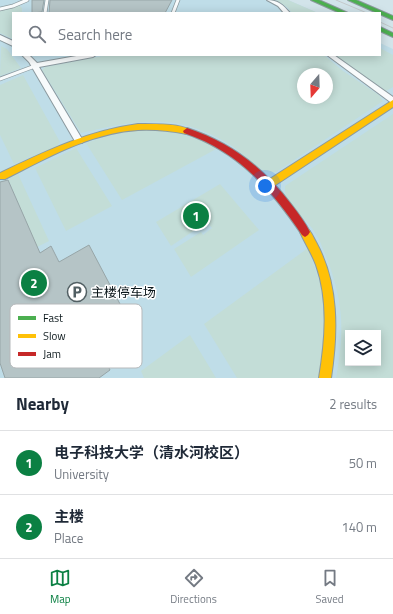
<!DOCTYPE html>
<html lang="en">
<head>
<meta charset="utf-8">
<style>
	:root { --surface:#fff; --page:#f6f6f7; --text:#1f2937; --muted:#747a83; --line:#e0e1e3; --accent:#0b8043 }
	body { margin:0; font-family:"Titillium Web","Noto Sans SC",sans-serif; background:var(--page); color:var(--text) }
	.controls { position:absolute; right:12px; bottom:12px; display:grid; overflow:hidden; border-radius:0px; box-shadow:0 2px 10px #0003 }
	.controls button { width:36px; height:36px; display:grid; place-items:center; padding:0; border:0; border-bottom:1px solid var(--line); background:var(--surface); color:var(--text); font:20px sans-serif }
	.compass { position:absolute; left:297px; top:68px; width:36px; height:36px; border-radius:50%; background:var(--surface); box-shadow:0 2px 10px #0003; rotate:199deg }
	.you { position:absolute; left:265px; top:186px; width:14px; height:14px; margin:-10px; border:3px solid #fff; border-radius:50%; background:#1a73e8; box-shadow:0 0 0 6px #1a73e833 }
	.badge { display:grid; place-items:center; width:26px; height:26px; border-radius:50%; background:var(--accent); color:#fff; font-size:13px; font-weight:700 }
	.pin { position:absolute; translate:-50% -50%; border:2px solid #fff; box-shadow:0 1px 4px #0006 }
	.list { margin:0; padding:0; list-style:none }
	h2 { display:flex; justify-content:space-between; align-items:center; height:52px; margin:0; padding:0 16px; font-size:17px }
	h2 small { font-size:13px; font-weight:400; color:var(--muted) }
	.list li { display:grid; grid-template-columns:26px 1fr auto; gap:12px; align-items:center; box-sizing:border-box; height:64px; padding:0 16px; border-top:1px solid var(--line) }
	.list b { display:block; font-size:15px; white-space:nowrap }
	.list p { margin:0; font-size:13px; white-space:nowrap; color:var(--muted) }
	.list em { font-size:13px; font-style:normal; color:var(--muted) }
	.icon { flex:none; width:22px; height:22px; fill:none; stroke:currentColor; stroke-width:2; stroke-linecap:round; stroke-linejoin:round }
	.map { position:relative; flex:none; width:393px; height:378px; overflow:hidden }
	.search { position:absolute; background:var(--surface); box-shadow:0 2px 10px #0003; left:12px; right:12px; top:12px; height:44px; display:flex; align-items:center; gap:10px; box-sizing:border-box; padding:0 14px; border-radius:0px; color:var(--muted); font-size:15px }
	.sheet { height:180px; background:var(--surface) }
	nav { display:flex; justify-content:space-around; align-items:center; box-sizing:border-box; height:56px; border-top:1px solid var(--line); background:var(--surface); font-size:11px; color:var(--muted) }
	nav a { display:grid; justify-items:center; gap:2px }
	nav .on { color:var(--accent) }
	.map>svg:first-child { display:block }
	.built { fill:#bfdde8; fill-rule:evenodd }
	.green { fill:#c3ddd7; fill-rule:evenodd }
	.building { fill:#b5c4c6; stroke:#97a5a7 }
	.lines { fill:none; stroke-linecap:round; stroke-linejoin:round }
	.lane-casing { stroke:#8c9a9f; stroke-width:4.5 }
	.street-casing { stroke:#8c9a9f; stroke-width:2 }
	.fast-casing { stroke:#8c9a9f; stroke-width:2 }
	.slow-casing { stroke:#8c9a9f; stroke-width:2 }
	.jam-casing { stroke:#8c9a9f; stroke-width:2 }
	.lane { stroke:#f8fbfc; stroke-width:3 }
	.street { fill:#f8fbfc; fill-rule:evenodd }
	.fast { fill:#4caf50; fill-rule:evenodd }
	.slow { fill:#ffc107; fill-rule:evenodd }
	.jam { fill:#c62828; fill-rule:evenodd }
	.tram { stroke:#c4c9cb; stroke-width:1 }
	.labels { text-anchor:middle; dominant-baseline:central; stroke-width:3; stroke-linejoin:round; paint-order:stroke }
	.near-poi-label { font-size:13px; fill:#0b171b; stroke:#fff; text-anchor:start }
	.key { fill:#fff; stroke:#b6b9bb; stroke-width:1 }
	.key-label { font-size:11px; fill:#0b171b }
</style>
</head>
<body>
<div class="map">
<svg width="393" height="378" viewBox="0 0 393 378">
	<rect width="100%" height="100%" fill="#d2e4ea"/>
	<path class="built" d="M0,0h288l30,13h-305v42h367v-12l13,6v329h-393zM303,74h24v24h-24zM348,333h30v30h-30z"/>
	<g class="green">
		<polygon points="276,0 288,0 318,13 292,13 287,7"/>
		<polygon points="19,5 22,8 22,13 13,13 13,39 0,33 0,11"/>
		<polygon points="1,46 7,49 21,68 0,76"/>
		<polygon points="380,48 393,55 393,87 386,91 335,55 380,55"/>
		<path d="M108,55h216l19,16 36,24 4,6 -107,71c-3,0 -7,1 -10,0 -5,-2 -27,-21 -34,-26 -54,-34 -92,-27 -151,-13l-39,-63 3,-3zM303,74h24v24h-24z"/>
		<polygon points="23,75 60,142 56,147 14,164 0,135 0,85"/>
		<path d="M393,114v264h-57c8,-44 8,-72 -7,-114 -5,-13 -9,-25 -17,-36 -6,-8 -24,-23 -26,-30 -1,-4 -1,-9 -1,-12zM348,333h30v30h-30z"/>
		<path d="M139,129c29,0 53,7 79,19l-96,52 -36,-57 35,-11z"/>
		<polygon points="76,148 112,206 66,231 35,168"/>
		<polygon points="18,174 49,241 37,247 8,179"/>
		<polygon points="220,184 259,230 191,277 174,249 201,232 203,235 212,228 205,220 197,225 198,228 171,246 156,222"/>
		<polygon points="308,248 322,289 325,336 318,378 237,378 204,324"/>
		<polygon points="190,335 216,378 144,378 141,371"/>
	</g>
	<g class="building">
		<polygon points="32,0 44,0 42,12 32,13"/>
		<polygon points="50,0 172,0 165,13 49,13"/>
		<polygon points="8,180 40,253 51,246 59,262 89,245 130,323 98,345 110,370 99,378 5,378 0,363 0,182"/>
	</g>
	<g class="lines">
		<g class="lane-casing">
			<g id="lane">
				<polyline points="0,9 13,6 27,0"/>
				<polyline points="45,13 47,0"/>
				<polyline points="173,13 178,0"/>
				<polyline points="0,79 35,66"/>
			</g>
		</g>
		<g class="street-casing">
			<g id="street">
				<path d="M267,0c11,0 16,5 23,13h-6l-6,-7z"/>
				<polygon points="0,35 13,41 13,46 0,40"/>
				<polygon points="22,55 29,55 37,63 82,55 96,55 93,57 39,67 82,139 83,141 82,143 76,143 29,62"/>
				<polygon points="327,55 334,55 393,97 393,104"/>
			</g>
		</g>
		<g class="fast-casing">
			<g id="fast">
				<polygon points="311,0 319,0 348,13 340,13"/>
				<polygon points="348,0 356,0 393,16 393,20"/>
				<polygon points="380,27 393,33 393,37 380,31"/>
			</g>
		</g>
		<g class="slow-casing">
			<g id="slow">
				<polygon points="393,100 393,107 271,188 265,188 264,185 265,182"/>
				<path d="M138,124c11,0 46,-1 53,7l-4,3c-16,-3 -32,-5 -49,-4 -48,3 -91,28 -133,49h-5v-6c46,-22 87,-42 138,-49z"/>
				<path d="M305,227c6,3 8,10 11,15 23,42 22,90 15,136h-12c6,-37 10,-76 -3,-113 -4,-11 -11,-22 -16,-33l2,-3z"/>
			</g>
		</g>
		<g class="jam-casing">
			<path id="jam" d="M187,128c43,14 77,40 104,76 7,9 14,18 19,28l-2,3 -3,2 -3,-2c-31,-46 -64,-84 -118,-102l-1,-2z"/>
		</g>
		<use href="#lane" class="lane"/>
		<use href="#street" class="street"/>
		<use href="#fast" class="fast"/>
		<use href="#slow" class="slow"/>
		<use href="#jam" class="jam"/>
		<g class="tram">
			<polyline points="336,0 367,13"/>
			<polyline points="380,22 393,28"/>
		</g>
	</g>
	<defs>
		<g id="parking-ring" transform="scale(1)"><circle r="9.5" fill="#fff" stroke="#515f63" stroke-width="1.5"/><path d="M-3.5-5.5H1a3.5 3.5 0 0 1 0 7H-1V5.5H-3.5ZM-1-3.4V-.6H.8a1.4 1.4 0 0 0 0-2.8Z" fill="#515f63"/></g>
	</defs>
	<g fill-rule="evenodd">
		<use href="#parking-ring" x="77" y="292"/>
	</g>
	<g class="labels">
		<g class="near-poi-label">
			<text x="91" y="292">主楼停车场</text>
		</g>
	</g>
	<rect x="10" y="304" width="132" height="64" rx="6" class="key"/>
	<rect x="18" y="316" width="18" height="4" fill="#4caf50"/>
	<rect x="18" y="334" width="18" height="4" fill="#ffc107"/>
	<rect x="18" y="352" width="18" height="4" fill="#c62828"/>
	<g class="key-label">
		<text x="43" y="322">Fast</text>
		<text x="43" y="340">Slow</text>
		<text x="43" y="358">Jam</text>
	</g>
</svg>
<div class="controls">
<button><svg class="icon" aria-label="layers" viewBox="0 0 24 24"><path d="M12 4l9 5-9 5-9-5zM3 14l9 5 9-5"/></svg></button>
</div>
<svg class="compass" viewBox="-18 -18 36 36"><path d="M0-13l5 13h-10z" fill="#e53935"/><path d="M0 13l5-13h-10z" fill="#747a83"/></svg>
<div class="you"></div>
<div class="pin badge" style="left:196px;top:216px">1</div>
<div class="pin badge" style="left:34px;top:283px">2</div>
<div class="search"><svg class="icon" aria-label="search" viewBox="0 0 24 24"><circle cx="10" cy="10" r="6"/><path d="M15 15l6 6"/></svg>Search here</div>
</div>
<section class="sheet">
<h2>Nearby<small>2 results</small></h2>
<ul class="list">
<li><span class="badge">1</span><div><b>电子科技大学（清水河校区）</b><p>University</p></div><em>50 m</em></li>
<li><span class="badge">2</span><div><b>主楼</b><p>Place</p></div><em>140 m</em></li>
</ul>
</section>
<nav>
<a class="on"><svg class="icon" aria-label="map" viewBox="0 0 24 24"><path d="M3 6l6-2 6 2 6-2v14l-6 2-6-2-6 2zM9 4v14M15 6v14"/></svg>Map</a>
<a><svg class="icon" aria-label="directions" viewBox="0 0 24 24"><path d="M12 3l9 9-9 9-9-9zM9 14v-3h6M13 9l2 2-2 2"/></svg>Directions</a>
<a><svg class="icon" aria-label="saved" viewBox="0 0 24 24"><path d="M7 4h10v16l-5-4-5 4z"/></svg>Saved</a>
</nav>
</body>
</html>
